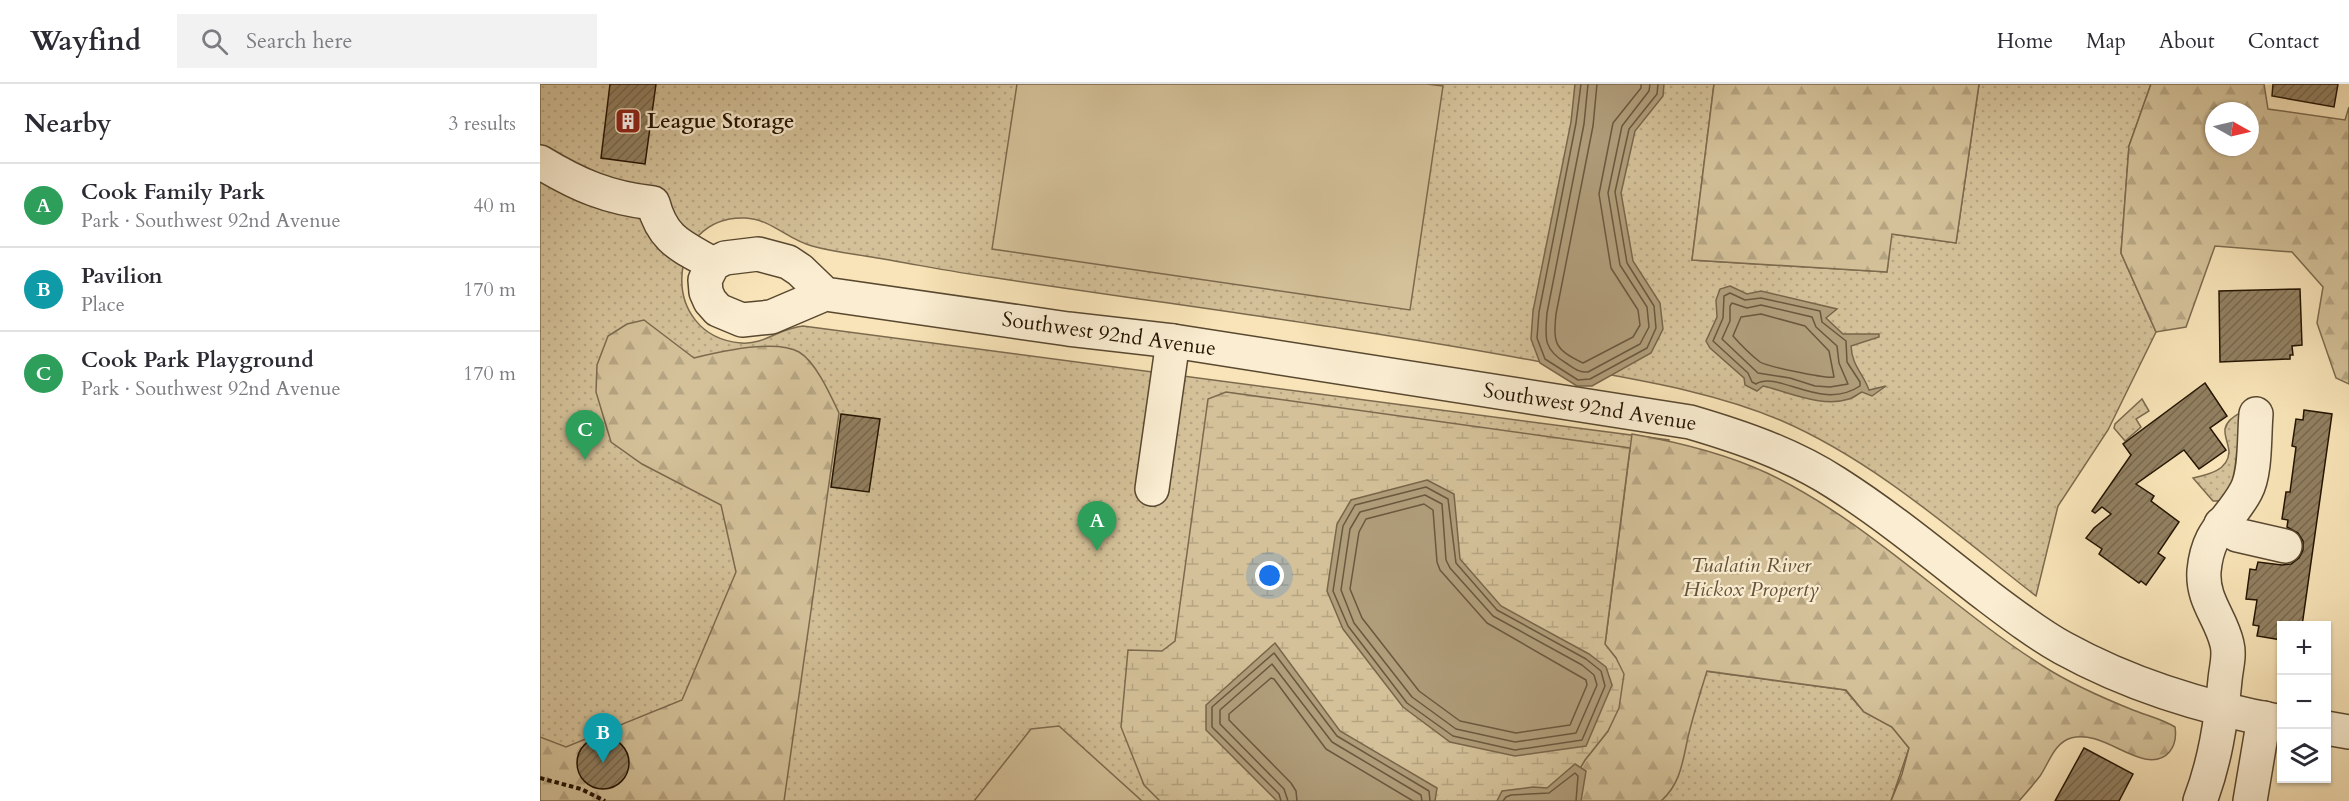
<!DOCTYPE html>
<html lang="en">
<head>
<meta charset="utf-8">
<style>
	:root { --surface:#fff; --page:#f2f2f3; --text:#2b2b33; --muted:#7c7c81; --line:#e1e1e2; --accent:#8f2418 }
	body { margin:0; font-family:Cardo,serif; background:var(--page); color:var(--text) }
	.controls { position:absolute; right:18px; bottom:18px; display:grid; overflow:hidden; border-radius:0px; box-shadow:0 2px 4px #0004 }
	.controls button { width:54px; height:54px; display:grid; place-items:center; padding:0; border:0; border-bottom:2px solid var(--line); background:var(--surface); color:var(--text); font:30px sans-serif }
	.compass { position:absolute; left:1665px; top:18px; width:54px; height:54px; border-radius:50%; background:var(--surface); box-shadow:0 2px 4px #0004; rotate:98deg }
	.you { position:absolute; left:730px; top:492px; width:21px; height:21px; margin:-15px; border:4px solid #fff; border-radius:50%; background:#1a73e8; box-shadow:0 0 0 9px #1a73e833 }
	.badge { display:grid; place-items:center; width:39px; height:39px; border-radius:50%; background:var(--accent); color:#fff; font-size:20px; font-weight:700 }
	.pin { position:absolute; translate:-50% -50px; filter:drop-shadow(0 2px 3px #0008) }
	.pin::after { content:''; position:absolute; top:32px; width:21px; height:18px; background:inherit; clip-path:polygon(0 0,100% 0,50% 100%) }
	.list { margin:0; padding:0; list-style:none }
	h2 { display:flex; justify-content:space-between; align-items:center; height:78px; margin:0; padding:0 24px; font-size:26px }
	h2 small { font-size:20px; font-weight:400; color:var(--muted) }
	.list li { display:grid; grid-template-columns:39px 1fr auto; gap:18px; align-items:center; box-sizing:border-box; height:84px; padding:0 24px; border-top:2px solid var(--line) }
	.list b { display:block; font-size:22px; white-space:nowrap }
	.list p { margin:0; font-size:20px; white-space:nowrap; color:var(--muted) }
	.list em { font-size:20px; font-style:normal; color:var(--muted) }
	.icon { flex:none; width:33px; height:33px; fill:none; stroke:currentColor; stroke-width:2; stroke-linecap:round; stroke-linejoin:round }
	.map { position:relative; flex:none; width:1809px; height:717px; overflow:hidden }
	header { display:flex; align-items:center; gap:36px; box-sizing:border-box; height:84px; padding:0 30px; background:var(--surface); border-bottom:2px solid var(--line) }
	header strong { font-size:28px }
	nav { display:flex; gap:33px; margin-inline-start:auto; font-size:21px }
	.search { width:420px; height:54px; background:var(--page); display:flex; align-items:center; gap:15px; box-sizing:border-box; padding:0 21px; border-radius:0px; color:var(--muted); font-size:22px }
	main { display:flex }
	aside { flex:1; background:var(--surface) }
	.map>svg:first-child { display:block }
	.grass { fill:url(#grass-dots); stroke:#7c6a4e; stroke-width:1.5 }
	.forest { fill:url(#forest-firs); stroke:#7c6a4e; stroke-width:1.5; fill-rule:evenodd }
	.wetland { fill:url(#wetland-marsh); stroke:#7c6a4e; stroke-width:1.5 }
	.garden { fill:#d4c199; stroke:#7c6a4e; stroke-width:1.5 }
	.water { fill:#b09d7a; stroke:#78664a; stroke-width:1.5 }
	.lines { fill:none; stroke-linecap:round; stroke-linejoin:round }
	.shore { stroke:#6a583e; stroke-width:1.5 }
	.building { fill:url(#building-hatch); stroke:#241402; stroke-width:1.5 }
	.minor-casing { stroke:#594830; stroke-width:36 }
	.path { stroke:#241402; stroke-width:4; stroke-dasharray:4.5 3; stroke-linecap:butt }
	.minor { stroke:#faedd1; stroke-width:33 }
	.labels { text-anchor:middle; dominant-baseline:central; stroke-width:4.5; stroke-linejoin:round; paint-order:stroke }
	.poi-label { font-size:21px; font-weight:bold; fill:#241402; stroke:#faedd1; text-anchor:start }
	.street-label { font-size:21px; fill:#241402; stroke:#faedd1 }
	.park-label { font-size:21px; font-style:italic; fill:#625137; stroke:#faedd1 }
</style>
</head>
<body>
<header>
<strong>Wayfind</strong>
<div class="search"><svg class="icon" aria-label="search" viewBox="0 0 24 24"><circle cx="10" cy="10" r="6"/><path d="M15 15l6 6"/></svg>Search here</div>
<nav><a>Home</a><a>Map</a><a>About</a><a>Contact</a></nav>
</header>
<main>
<aside>
<h2>Nearby<small>3 results</small></h2>
<ul class="list">
<li><span class="badge" style="background:#2e9e5b">A</span><div><b>Cook Family Park</b><p>Park · Southwest 92nd Avenue</p></div><em>40 m</em></li>
<li><span class="badge" style="background:#0f9aa8">B</span><div><b>Pavilion</b><p>Place</p></div><em>170 m</em></li>
<li><span class="badge" style="background:#2e9e5b">C</span><div><b>Cook Park Playground</b><p>Park · Southwest 92nd Avenue</p></div><em>170 m</em></li>
</ul>
</aside>
<div class="map">
<svg width="1809" height="717" viewBox="0 0 1809 717">
	<defs>
		<pattern id="grass-dots" width="8" height="8" patternUnits="userSpaceOnUse" patternTransform="scale(1.5)"><rect width="8" height="8" fill="#d4c199"/><path d="M2 2h.1M6 6h.1" fill="none" stroke="#b6a582" stroke-width="1.8" stroke-linecap="round"/></pattern>
		<pattern id="forest-firs" width="22" height="20" patternUnits="userSpaceOnUse" patternTransform="scale(1.5)"><rect width="22" height="20" fill="#d4c199"/><path d="M5 1l3.5 6h-7zM16 11l3.5 6h-7z" fill="#b6a582"/></pattern>
		<pattern id="wetland-marsh" width="20" height="14" patternUnits="userSpaceOnUse" patternTransform="scale(1.5)"><rect width="20" height="14" fill="#d4c199"/><path d="M1 5h8M5 5V1M11 12h8M15 12V8" fill="none" stroke="#b6a582"/></pattern>
		<pattern id="building-hatch" width="6" height="6" patternUnits="userSpaceOnUse" patternTransform="scale(1.5)"><rect width="6" height="6" fill="#928061"/><path d="M-1 1l2-2M0 6l6-6M5 7l2-2" fill="none" stroke="#77684e"/></pattern>
	</defs>
	<rect width="100%" height="100%" fill="#f8e4b8"/>
	<filter id="stains"><feTurbulence type="fractalNoise" baseFrequency=".00333" numOctaves="4"/><feColorMatrix values="0 0 0 0 .2 0 0 0 0 .09 0 0 0 0 .02 0 0 0 .5 -.17"/></filter>
	<radialGradient id="worn" r=".72"><stop offset=".6" stop-color="#630" stop-opacity="0"/><stop offset="1" stop-color="#630" stop-opacity=".3"/></radialGradient>
	<g class="grass">
		<path d="M0,0h1174l-22,176 195,12 4,-38 65,9 23,-159h172l-22,62 -8,107 35,79 -48,98 -50,76 -22,90c-81,-63 -161,-135 -256,-176 -76,-32 -158,-42 -239,-58 -182,-34 -367,-57 -551,-85 -38,-5 -76,-13 -113,-19 -22,-4 -44,-6 -65,-12 -24,-6 -41,-27 -67,-28 -80,-3 -87,118 -4,125 24,2 38,-15 62,-17l866,114 -31,222 207,28 19,22 28,15 17,21 -18,53h-1351z"/>
		<polygon points="1602,315 1609,327 1596,335 1601,343 1585,357 1574,344 1575,340"/>
		<path d="M1701,328l-4,66 -16,23h-8l-20,-23c14,-3 35,-7 36,-26 0,-7 -5,-16 -4,-23 2,-9 10,-13 16,-17z"/>
	</g>
	<g class="forest">
		<polygon points="1174,0 1439,0 1416,159 1352,150 1347,188 1152,176"/>
		<path d="M1611,0h113l4,25 77,11 4,-13v277l-13,-6 -19,-55 6,-36 -31,-35 -77,-6 -29,81 -30,5 -35,-79 8,-107zM1674,27h36v36h-36z"/>
		<path d="M104,236l50,38c24,-6 82,-19 105,-6 17,10 32,44 40,61l-55,388h-244v-64l26,10 116,-47 54,-128 -15,-67 -79,-41 -31,-22 -15,-50 1,-27 11,-29 19,-12z"/>
		<path d="M1092,350c46,8 92,19 135,39 103,49 181,133 276,193 28,18 60,32 90,44 15,6 29,9 42,17 3,20 -8,36 -30,32 -24,-5 -49,-28 -74,-21 -17,5 -22,25 -31,38 -7,9 -14,17 -21,25h-128l11,-27 7,-26 -17,-21 -28,-15 -18,-22 -139,-19c-6,19 -12,39 -17,58 -7,26 -7,53 -29,72h-100l24,-41 23,-29 8,-73 -11,-13z"/>
	</g>
	<polygon class="wetland" points="686,308 1090,364 1065,560 1076,574 1084,590 1079,624 1068,647 1045,676 1021,717 620,717 604,701 581,643 588,566 622,567 635,557 668,315"/>
	<g class="garden">
		<polygon points="477,0 887,0 903,2 870,226 452,165"/>
		<polygon points="519,642 602,717 434,717 491,645"/>
	</g>
	<g class="water">
		<polygon points="1035,0 1124,0 1123,12 1095,47 1081,109 1093,177 1120,219 1123,245 1111,269 1052,302 1037,302 1000,279 991,255 993,227 1031,38"/>
		<path d="M1190,202l17,8 14,-3 76,18 -11,9 17,16h36v3l-28,9c1,20 12,27 18,44l17,-4 -14,10 -10,-4c-4,2 -9,6 -13,7 -27,9 -60,-7 -86,-13l-6,5 -12,-6 -1,-7 -34,-30 -4,-7 11,-24 -1,-17 4,-11z"/>
		<polygon points="887,396 914,410 920,475 961,522 1049,570 1066,583 1072,601 1046,662 975,672 910,658 863,623 803,545 787,507 797,440 811,416"/>
		<polygon points="735,559 800,647 897,704 895,717 737,717 666,646 666,621"/>
		<polygon points="1035,680 1046,687 1041,717 957,717 962,707 993,703 1007,704"/>
	</g>
	<g class="lines">
		<g class="shore">
			<polyline points="1041,0 1036,39 999,228 997,254 1005,275 1038,296 1050,295 1107,264 1116,244 1114,222 1087,179 1075,108 1089,45 1117,10 1118,0"/>
			<path d="M1048,0l-4,40 -37,189c-2,25 -4,36 19,50 8,5 13,10 22,9l52,-28 9,-17 -2,-20 -27,-42 -12,-72 14,-67 27,-35 1,-7"/>
			<path d="M1057,0l-4,42 -37,188c-3,31 -1,35 27,49l50,-26 7,-12 -2,-15 -27,-42 -12,-74 14,-71 28,-35v-4"/>
			<path d="M1190,209l15,7 16,-2 59,13 2,11 24,19 1,21 13,20v4c-39,26 -81,-16 -104,-2l-4,-2 -4,-9 -35,-32 10,-23 1,-22z"/>
			<polygon points="1192,219 1207,224 1221,221 1272,233 1276,243 1297,262 1299,279 1308,300 1290,303 1275,302 1250,294 1218,289 1182,255 1190,237 1190,222"/>
			<path d="M1221,230l44,12 24,25 5,26c-8,2 -68,-11 -74,-15 -9,-7 -20,-18 -27,-26l8,-19z"/>
			<polygon points="886,403 908,415 916,479 957,526 1046,575 1061,587 1065,602 1042,656 975,666 913,652 867,619 808,542 793,507 803,442 815,421"/>
			<polygon points="885,411 902,420 906,476 910,484 953,532 1042,581 1054,591 1057,601 1036,649 975,658 916,645 872,613 814,539 801,506 810,445 820,428"/>
			<polygon points="884,420 893,426 897,478 900,486 947,539 1046,596 1047,601 1030,641 976,649 920,637 879,607 822,534 810,505 819,448 826,435"/>
			<polyline points="741,717 739,710 672,643 672,623 734,569 797,652 889,707 890,717"/>
			<polyline points="748,717 744,705 680,640 680,626 732,580 792,658 881,711 882,717"/>
			<polyline points="757,717 756,707 751,699 689,636 689,630 731,594 734,595 786,665 873,717"/>
			<polyline points="963,717 966,713 971,711 1009,709 1035,689 1038,692 1036,717"/>
		</g>
	</g>
	<g class="building">
		<polygon points="70,0 116,0 105,80 61,74"/>
		<polygon points="1733,0 1798,0 1794,23 1732,12"/>
		<polygon points="1760,205 1762,261 1752,262 1753,271 1750,271 1750,275 1680,278 1679,207"/>
		<polygon points="1665,299 1687,332 1670,344 1686,366 1659,385 1644,366 1596,400 1614,412 1611,417 1639,438 1618,469 1625,474 1606,501 1601,497 1599,499 1559,470 1562,465 1546,454 1554,444 1571,430 1562,423 1555,429 1552,427 1591,371 1583,360"/>
		<polygon points="1764,326 1792,330 1762,542 1742,542 1742,556 1717,552 1719,542 1713,541 1717,516 1706,515 1710,485 1716,486 1718,478 1742,481 1751,480 1759,474 1763,466 1763,457 1758,449 1747,443 1748,436 1742,435 1746,408 1750,408 1756,363 1752,362 1756,335 1763,336"/>
		<polygon points="301,330 340,335 329,408 291,403"/>
		<circle cx="63" cy="679" r="26"/>
		<polygon points="1544,664 1593,690 1579,717 1515,717"/>
	</g>
	<g class="lines">
		<g class="minor-casing">
			<g id="minor">
				<path d="M0,78c38,23 68,36 113,41 10,38 29,43 60,61"/>
				<path d="M285,210l-25,-24 -12,-8 -30,-8 -33,4 -12,6 -8,16 1,12 4,9 8,9 24,10 29,-3 54,-23 243,35 105,12 517,81c51,15 101,32 146,61 52,33 100,73 149,111 25,19 51,39 78,54 69,38 142,60 219,74"/>
				<polyline points="612,405 633,257"/>
				<polyline points="1681,440 1697,451 1745,462"/>
				<polyline points="1786,644 1809,648"/>
				<path d="M1660,717c15,-39 21,-79 25,-121 1,-12 5,-24 2,-36 -6,-27 -25,-43 -23,-73 4,-43 25,-48 42,-80 10,-18 8,-55 10,-77"/>
				<polyline points="1710,717 1724,634"/>
			</g>
		</g>
		<polyline class="path" points="0,694 41,705 65,717"/>
		<use href="#minor" class="minor"/>
	</g>
	<defs>
		<g id="building-square" transform="scale(1.35)"><rect x="-9" y="-9" width="18" height="18" rx="4" fill="#8f2418" stroke="#faedd1"/><path d="M-4-6H4V6H1V3H-1V6H-4ZM-2.5-4.3h1.7v1.8h-1.7ZM.8-4.3h1.7v1.8H.8ZM-2.5-1h1.7V.8h-1.7ZM.8-1h1.7V.8H.8Z" fill="#fff"/></g>
	</defs>
	<g fill-rule="evenodd">
		<use href="#building-square" x="88" y="37"/>
	</g>
	<g class="labels">
		<g class="poi-label">
			<text x="107" y="37">League Storage</text>
		</g>
		<g class="street-label">
			<text transform="translate(569 250) rotate(8)">Southwest 92nd Avenue</text>
			<text transform="translate(1050 323) rotate(9)">Southwest 92nd Avenue</text>
		</g>
		<g class="park-label">
			<text x="1211" y="481">Tualatin River<tspan x="1211" dy="24">Hickox Property</tspan></text>
		</g>
	</g>
	<rect width="100%" height="100%" filter="url(#stains)"/>
	<rect width="100%" height="100%" fill="url(#worn)"/>
</svg>
<div class="controls">
<button>+</button>
<button>−</button>
<button><svg class="icon" aria-label="layers" viewBox="0 0 24 24"><path d="M12 4l9 5-9 5-9-5zM3 14l9 5 9-5"/></svg></button>
</div>
<svg class="compass" viewBox="-18 -18 36 36"><path d="M0-13l5 13h-10z" fill="#e53935"/><path d="M0 13l5-13h-10z" fill="#7c7c81"/></svg>
<div class="you"></div>
<div class="pin badge" style="left:557px;top:467px;background:#2e9e5b">A</div>
<div class="pin badge" style="left:63px;top:679px;background:#0f9aa8">B</div>
<div class="pin badge" style="left:45px;top:376px;background:#2e9e5b">C</div>
</div>
</main>
</body>
</html>
